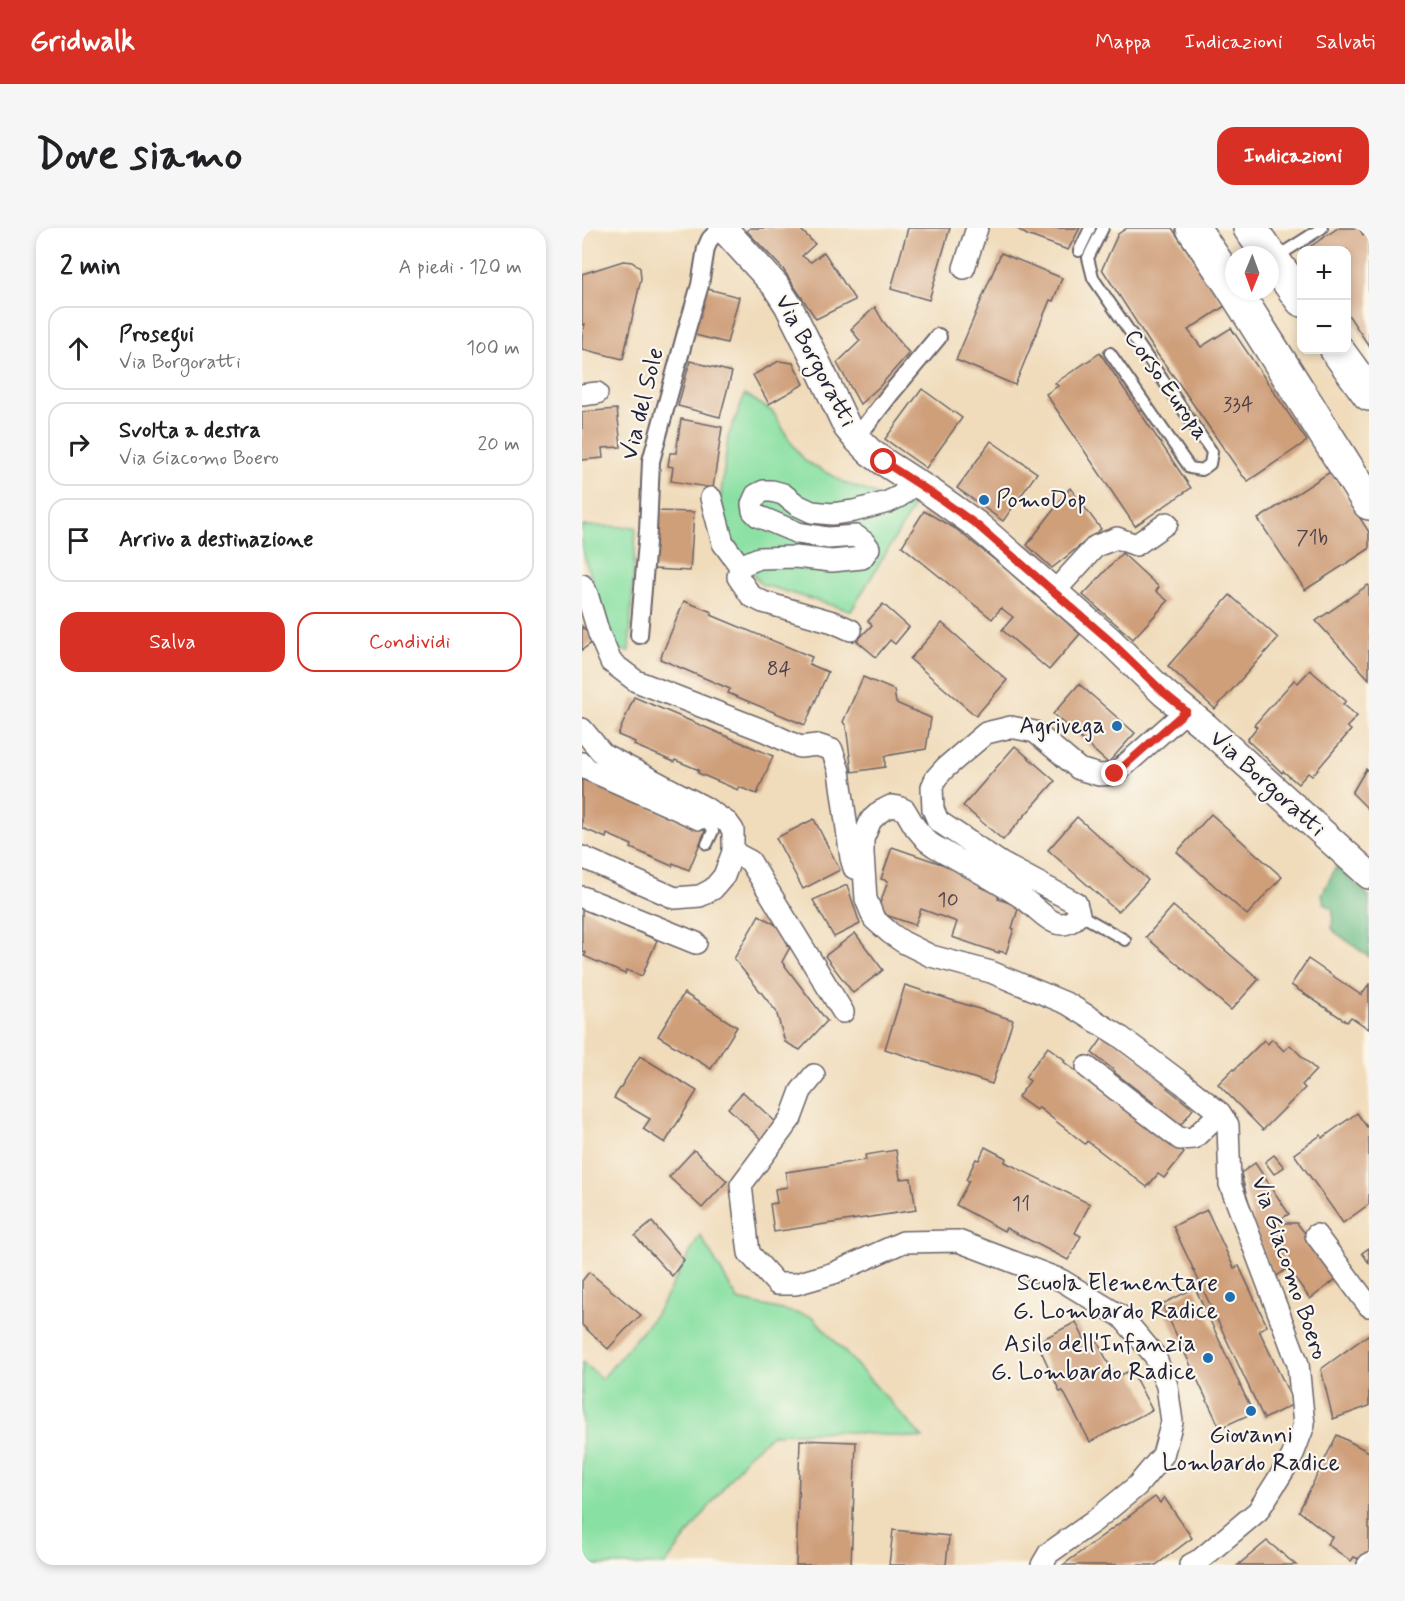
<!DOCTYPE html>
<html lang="it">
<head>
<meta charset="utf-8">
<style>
	:root { --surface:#fff; --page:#f6f6f6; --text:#202124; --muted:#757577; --line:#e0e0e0; --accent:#d93025 }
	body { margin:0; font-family:Mynerve,sans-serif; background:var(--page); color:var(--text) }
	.controls { position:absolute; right:18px; top:18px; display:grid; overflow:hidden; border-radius:12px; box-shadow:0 3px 9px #0003 }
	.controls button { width:54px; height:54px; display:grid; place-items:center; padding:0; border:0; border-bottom:2px solid var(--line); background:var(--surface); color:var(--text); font:30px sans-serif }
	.compass { position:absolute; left:643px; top:18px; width:54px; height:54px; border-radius:50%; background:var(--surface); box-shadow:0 3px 9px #0003; rotate:181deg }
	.stop { position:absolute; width:18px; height:18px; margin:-14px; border:4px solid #d93025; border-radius:50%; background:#fff }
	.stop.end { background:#d93025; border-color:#fff; box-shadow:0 2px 6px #0008 }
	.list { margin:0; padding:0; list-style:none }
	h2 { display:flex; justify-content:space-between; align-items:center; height:78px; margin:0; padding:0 24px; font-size:26px }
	h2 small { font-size:20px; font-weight:400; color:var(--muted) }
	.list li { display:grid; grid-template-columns:39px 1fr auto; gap:18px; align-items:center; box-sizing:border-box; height:84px; margin:0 12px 12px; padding:0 12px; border:2px solid var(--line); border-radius:18px }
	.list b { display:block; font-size:22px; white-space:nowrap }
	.list p { margin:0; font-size:20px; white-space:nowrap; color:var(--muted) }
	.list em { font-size:20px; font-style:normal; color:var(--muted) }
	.actions { display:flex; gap:12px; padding:18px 24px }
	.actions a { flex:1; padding:14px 0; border:2px solid var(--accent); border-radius:18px; text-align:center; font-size:21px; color:var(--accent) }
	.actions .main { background:var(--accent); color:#fff }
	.icon { flex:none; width:33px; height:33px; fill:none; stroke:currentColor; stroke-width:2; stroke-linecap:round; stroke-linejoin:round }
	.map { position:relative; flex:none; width:787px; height:1337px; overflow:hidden; border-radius:18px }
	header { display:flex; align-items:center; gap:36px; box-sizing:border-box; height:84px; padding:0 30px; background:var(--accent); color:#fff }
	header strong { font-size:28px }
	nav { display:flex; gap:33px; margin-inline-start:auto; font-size:21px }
	.intro { display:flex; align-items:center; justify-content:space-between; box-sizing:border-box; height:144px; padding:0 36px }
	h1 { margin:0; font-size:42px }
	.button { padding:15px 27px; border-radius:18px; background:var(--accent); color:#fff; font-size:21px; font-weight:700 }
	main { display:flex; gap:36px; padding:0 36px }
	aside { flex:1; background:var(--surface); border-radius:18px; box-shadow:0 3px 9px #0003 }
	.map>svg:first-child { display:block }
	.green { fill:#89e0a3; stroke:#56816f; stroke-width:1.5 }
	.forest { fill:#6ebe89; stroke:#487062; stroke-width:1.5 }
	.building { fill:#cf9f7a }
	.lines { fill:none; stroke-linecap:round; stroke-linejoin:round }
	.service-casing { stroke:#6a6368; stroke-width:14 }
	.pedestrian-casing { stroke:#6a6368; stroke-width:20 }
	.minor-casing { stroke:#6a6368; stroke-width:24 }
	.tertiary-casing { stroke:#6a6368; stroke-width:30 }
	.primary-casing { stroke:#6a6368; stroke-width:36 }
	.service { stroke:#fff; stroke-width:10 }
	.pedestrian { stroke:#fff; stroke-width:16 }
	.minor { stroke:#fff; stroke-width:21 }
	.tertiary { stroke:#fff; stroke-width:27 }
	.primary { stroke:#fff; stroke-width:33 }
	.route { stroke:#d93025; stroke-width:8 }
	.poi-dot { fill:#1f6fb2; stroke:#fbf7ec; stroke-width:2 }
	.labels { text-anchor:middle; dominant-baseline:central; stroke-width:4.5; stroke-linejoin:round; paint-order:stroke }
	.number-label { font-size:21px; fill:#4d414b }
	.street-label { font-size:24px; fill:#22223b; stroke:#fbf7ec }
	.poi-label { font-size:24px; fill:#22223b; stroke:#fbf7ec; text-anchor:end }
</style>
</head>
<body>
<header>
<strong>Gridwalk</strong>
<nav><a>Mappa</a><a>Indicazioni</a><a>Salvati</a></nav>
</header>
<div class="intro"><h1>Dove siamo</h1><a class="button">Indicazioni</a></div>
<main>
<aside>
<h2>2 min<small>A piedi · 120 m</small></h2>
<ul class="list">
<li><svg class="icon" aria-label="ahead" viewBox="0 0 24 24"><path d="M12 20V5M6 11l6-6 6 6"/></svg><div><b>Prosegui</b><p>Via Borgoratti</p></div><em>100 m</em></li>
<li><svg class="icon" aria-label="right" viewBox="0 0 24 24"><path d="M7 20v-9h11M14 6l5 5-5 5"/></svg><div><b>Svolta a destra</b><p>Via Giacomo Boero</p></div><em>20 m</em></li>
<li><svg class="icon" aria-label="arrive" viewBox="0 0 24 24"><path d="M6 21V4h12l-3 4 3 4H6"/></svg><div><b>Arrivo a destinazione</b></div></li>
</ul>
<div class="actions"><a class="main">Salva</a><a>Condividi</a></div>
</aside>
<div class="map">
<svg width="787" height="1337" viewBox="0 0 787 1337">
	<rect width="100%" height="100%" fill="#fbf7ec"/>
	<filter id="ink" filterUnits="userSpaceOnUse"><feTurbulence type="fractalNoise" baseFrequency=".0167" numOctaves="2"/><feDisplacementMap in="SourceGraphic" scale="12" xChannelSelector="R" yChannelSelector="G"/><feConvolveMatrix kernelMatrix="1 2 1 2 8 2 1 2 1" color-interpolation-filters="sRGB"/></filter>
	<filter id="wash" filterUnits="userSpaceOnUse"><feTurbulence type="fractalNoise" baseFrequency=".008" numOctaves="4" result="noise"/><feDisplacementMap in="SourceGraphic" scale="24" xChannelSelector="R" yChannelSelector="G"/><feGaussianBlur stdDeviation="1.35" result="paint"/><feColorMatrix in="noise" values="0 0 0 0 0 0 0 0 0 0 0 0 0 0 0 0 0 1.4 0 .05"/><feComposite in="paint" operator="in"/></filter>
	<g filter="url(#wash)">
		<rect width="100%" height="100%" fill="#f0dcbb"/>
		<g class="green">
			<polygon points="163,166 191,184 208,213 223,233 263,255 331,280 269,383 179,356 158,330 146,303 138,274 146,209"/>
			<polygon points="0,298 54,299 47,424 33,420 4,334 0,319"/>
			<polygon points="118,1007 156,1072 231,1089 341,1210 251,1203 191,1206 166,1227 83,1337 0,1337 0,1134 20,1151 74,1086"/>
		</g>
		<polygon class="forest" points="754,639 787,668 787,729 753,704 750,700 751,682 742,675 740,666"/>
		<g id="blocks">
			<g class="building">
				<polygon points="168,0 217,0 233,16 220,28 229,34 242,24 273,72 234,91 201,41 165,3"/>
				<polygon points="326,0 368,0 347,72 309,61"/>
				<polygon points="434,0 498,0 486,22 445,7"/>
				<polygon points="545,0 590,0 643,78 606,102 619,119 649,100 725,213 666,253 660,247 598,157 573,123 520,41 536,6"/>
				<polygon points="756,0 777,0 781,7 787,3 787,118 765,85 765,22 723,22"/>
				<polygon points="419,25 480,50 471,73 468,72 433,157 374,132"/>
				<polygon points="41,33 50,34 58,40 59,51 41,131 0,121 0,110 3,96 0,97 0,46"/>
				<polygon points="122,60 157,69 145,115 109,106"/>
				<polygon points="293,79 301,93 327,125 297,159 278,176 255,135 278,113 269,101"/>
				<polygon points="518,125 609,260 553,298 464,166 476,158 473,155"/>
				<polygon points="108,133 150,144 138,189 96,178"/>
				<polygon points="197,133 211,135 222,156 187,176 171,147"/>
				<polygon points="340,161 380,190 344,240 303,211"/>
				<polygon points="35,181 39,219 20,220 21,230 0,232 0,184"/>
				<polygon points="99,191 140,199 131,260 89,253 91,239 86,238 88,225 94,225"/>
				<polygon points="409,213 455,245 421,293 375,260"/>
				<polygon points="748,244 787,304 787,321 723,362 676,291"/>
				<polygon points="488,260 519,301 470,340 445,317"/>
				<polygon points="74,283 112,284 108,343 71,341"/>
				<polygon points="342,283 374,301 424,341 498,406 467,442 420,402 431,389 419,380 410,391 320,318"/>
				<polygon points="540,325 577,359 574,363 586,373 551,411 501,367"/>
				<polygon points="786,357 787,358 787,451 734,393"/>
				<polygon points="648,367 696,410 633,481 586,438"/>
				<polygon points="102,373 130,384 129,387 230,429 227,436 246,444 223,497 146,465 148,461 78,431"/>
				<polygon points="301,376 327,399 313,416 308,412 294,429 275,413 290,397 286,393"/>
				<polygon points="360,395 425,452 394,488 328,431"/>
				<polygon points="0,398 12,413 0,422"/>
				<polygon points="728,442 764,473 761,476 775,488 765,499 769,502 730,548 726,545 716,556 701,543 700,545 694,539 665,512 675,499 672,497 712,452 716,455"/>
				<polygon points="281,449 312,462 314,475 349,490 344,521 303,528 303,539 270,544 264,498 261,494"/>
				<polygon points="497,456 553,505 526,535 471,486"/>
				<polygon points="52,469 191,528 175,566 157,559 156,562 116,545 117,542 93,532 92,534 52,517 53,514 36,507"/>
				<polygon points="433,518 473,553 421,612 381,578"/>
				<polygon points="784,541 787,544 787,582 770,565"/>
				<polygon points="0,551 123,603 107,642 91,635 90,638 49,620 50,617 25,606 24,610 0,600"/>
				<polygon points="629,586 700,649 665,687 595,624"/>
				<polygon points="495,589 566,652 536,684 466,622"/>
				<polygon points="232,591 258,642 221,661 194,610"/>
				<polygon points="310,619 380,643 379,647 400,655 398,659 417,666 416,671 437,678 430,700 432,701 424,725 417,723 417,725 370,709 375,694 339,681 333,697 295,684 306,653 299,651"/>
				<polygon points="265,657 278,696 252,709 231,672"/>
				<polygon points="591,678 677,751 649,782 564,709"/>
				<polygon points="0,680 75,712 60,748 44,742 43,746 2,728 4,725 0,723"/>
				<polygon points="177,687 206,704 209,710 205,718 208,719 200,734 245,793 218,822 203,814 194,783 152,731"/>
				<polygon points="273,705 301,742 271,765 243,728"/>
				<polygon points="726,731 779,767 787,756 787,801 769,789 765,794 709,757"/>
				<polygon points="323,757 431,792 410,856 303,821"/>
				<polygon points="102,765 155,799 129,841 76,808"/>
				<polygon points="524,805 589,856 585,860 611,881 596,901 568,879 572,875 532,844 533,843 510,825"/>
				<polygon points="690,811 702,823 708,817 734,842 720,857 723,860 681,902 636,856 651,841 652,842 682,812 686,816"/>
				<polygon points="466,819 483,832 482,834 602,925 582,950 576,946 565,959 505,913 503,916 457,880 454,882 436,869 448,853 443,849"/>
				<polygon points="58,828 115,863 83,915 61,901 68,891 32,870"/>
				<polygon points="161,864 199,899 183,915 146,880"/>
				<polygon points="775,885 785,899 787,898 787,976 761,995 712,926 739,907 740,910"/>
				<polygon points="403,919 424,930 423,934 508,976 493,1005 499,1008 486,1032 424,1000 422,1003 374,977 387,953 384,952 394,931 397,932"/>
				<polygon points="112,922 145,953 120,980 87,949"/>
				<polygon points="314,922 318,951 329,950 334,982 192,1004 188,976 195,975 193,961 205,959 204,944 284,932 283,927"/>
				<polygon points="692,927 702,939 692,946 683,934"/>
				<polygon points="673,935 707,986 692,995 715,995 757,1049 728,1071 706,1040 692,1050 673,1002 659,945"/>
				<polygon points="625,982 652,1040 657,1038 685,1098 677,1102 712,1176 682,1191 591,998"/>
				<polygon points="70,994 102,1032 90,1048 53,1008"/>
				<polygon points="787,1020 787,1035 780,1025"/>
				<polygon points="7,1044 59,1087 42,1103 26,1121 0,1097 0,1053"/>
				<polygon points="613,1060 671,1185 638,1200 580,1076"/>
				<polygon points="494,1094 504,1115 514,1110 532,1147 537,1148 549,1142 570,1182 508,1214 481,1163 478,1164 455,1114"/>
				<polygon points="786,1107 787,1109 787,1178 751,1191 739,1141"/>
				<polygon points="755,1207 787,1224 787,1325 782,1333 772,1329 769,1333 745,1316 750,1309 717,1283"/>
				<polygon points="218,1212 274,1214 269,1337 214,1337"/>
				<polygon points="573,1269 578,1275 582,1269 610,1310 574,1337 481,1337"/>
				<polygon points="311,1302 367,1308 364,1337 307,1337"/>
				<polygon points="685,1313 714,1337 656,1337"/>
			</g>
		</g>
	</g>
	<g filter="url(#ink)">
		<use href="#blocks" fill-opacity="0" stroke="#6a6368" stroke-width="1.5"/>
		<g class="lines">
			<g class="service-casing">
				<g id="service">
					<polyline points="521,0 506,30 511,50 630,224 628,236 620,242 608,240 528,125"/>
					<polyline points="497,23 508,0"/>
					<polyline points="693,30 740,0"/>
					<polyline points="117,591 129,598 131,603 125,616"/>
					<polyline points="497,686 543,712"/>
				</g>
			</g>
			<g class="pedestrian-casing">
				<g id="pedestrian">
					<polyline points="284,197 309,165 356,109"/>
					<polyline points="57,407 66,303 69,233 105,101 118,57 124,20 128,11 139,0"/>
				</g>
			</g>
			<g class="minor-casing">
				<g id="minor">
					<polyline points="382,40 395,0"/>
					<polyline points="0,167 15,165"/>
					<polyline points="129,270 141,315 158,338"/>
					<polyline points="0,357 5,366 17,406 29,434 54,453 183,503 218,519 235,517 250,522 257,543 269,630 272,640"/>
					<polyline points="472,364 514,318 535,310 554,317 585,295"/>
					<polyline points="269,402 251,394 181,374 169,368 156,349 158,338 177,330 213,329 250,333 280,330 287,320 282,314 274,308 246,310 216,305 176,288 171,283 170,276 174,267 182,263 190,263 201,266 215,277 230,284 250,286 272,283 306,274 318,268 334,254"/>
					<path d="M604,483l-71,63 -16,1 -20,-6 -44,-37 -24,-5 -25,6 -41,35 -9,10 -4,9 1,22 5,12 63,42 75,40 3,11c-6,8 -15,13 -25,8 -8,-3 -21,-17 -30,-23 -29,-19 -60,-36 -90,-53l-7,-5 -12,-14 -10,-17 -7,-3 -7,-1 -10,5 -10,9 -8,19v15l3,45 8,20 16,14 13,9 28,14 60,16 77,32 50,31 64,48 38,30 8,12 2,59 68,180 6,61 -12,32 -34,54 -57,48 -11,6"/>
					<polyline points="0,501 21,526 122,579 146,595 151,602 151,624 142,648 131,661 118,668 93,670 0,629"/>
					<polyline points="0,535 5,541 117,591"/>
					<polyline points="151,624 168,633 261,784"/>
					<polyline points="0,669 114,715"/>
					<polyline points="505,839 598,911 612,910 638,885"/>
					<polyline points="232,847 219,863 209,890 159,957 167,1025 195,1056 214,1056 252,1045 321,1014 376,1013 479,1052 540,1089 573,1128 585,1158 590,1194 581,1227 555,1258 511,1294 467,1325 460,1337"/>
					<polyline points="734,1007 787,1078"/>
					<polyline points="786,1337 787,1336"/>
				</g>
			</g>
			<g class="tertiary-casing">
				<polyline id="tertiary" points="141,0 193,57 206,77 234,133 265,199 274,210 288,224 302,234 350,265 395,297 526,411 582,465 624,499 787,647"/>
			</g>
			<g class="primary-casing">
				<g id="primary">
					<polyline points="611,0 652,61"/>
					<polyline points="668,0 687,27"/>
					<polyline points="688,28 720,72"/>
					<polyline points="653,63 787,275"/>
					<polyline points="755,122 787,166"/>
				</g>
			</g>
			<use href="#service" class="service"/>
			<use href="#pedestrian" class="pedestrian"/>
			<use href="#minor" class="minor"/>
			<use href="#tertiary" class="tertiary"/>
			<use href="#primary" class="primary"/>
		</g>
	</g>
	<g class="lines" filter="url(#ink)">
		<polyline class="route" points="302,234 350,265 395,297 526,411 582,465 604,483 533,546"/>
	</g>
	<g class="poi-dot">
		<circle cx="402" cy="272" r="6"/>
		<circle cx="535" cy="498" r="6"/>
		<circle cx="648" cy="1069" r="6"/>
		<circle cx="626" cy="1130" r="6"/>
		<circle cx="669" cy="1183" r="6"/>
	</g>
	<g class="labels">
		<g class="number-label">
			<text x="656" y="177">334</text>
			<text x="730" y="310">71b</text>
			<text x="197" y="441">84</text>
			<text x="366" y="672">10</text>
			<text x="439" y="976">11</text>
		</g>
		<g class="street-label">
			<text transform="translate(233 133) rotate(62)">Via Borgoratti</text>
			<text transform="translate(584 157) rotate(55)">Corso Europa</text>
			<text transform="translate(61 176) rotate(-76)">Via del Sole</text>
			<text transform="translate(685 556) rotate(42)">Via Borgoratti</text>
			<text transform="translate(707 1040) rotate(71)">Via Giacomo Boero</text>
		</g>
		<g class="poi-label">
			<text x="414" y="272" text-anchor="start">PomoDop</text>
			<text x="523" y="498">Agrivega</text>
			<text x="636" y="1055">Scuola Elementare<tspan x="636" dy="28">G. Lombardo Radice</tspan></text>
			<text x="614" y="1116">Asilo dell'Infanzia<tspan x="614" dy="28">G. Lombardo Radice</tspan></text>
			<text x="669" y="1207" text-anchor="middle">Giovanni<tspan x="669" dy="28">Lombardo Radice</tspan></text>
		</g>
	</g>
</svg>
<div class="controls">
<button>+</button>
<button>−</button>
</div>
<svg class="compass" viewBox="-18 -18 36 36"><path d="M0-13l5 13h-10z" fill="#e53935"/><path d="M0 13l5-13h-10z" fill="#757577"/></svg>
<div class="stop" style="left:302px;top:234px"></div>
<div class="stop end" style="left:533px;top:546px"></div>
</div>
</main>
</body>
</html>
